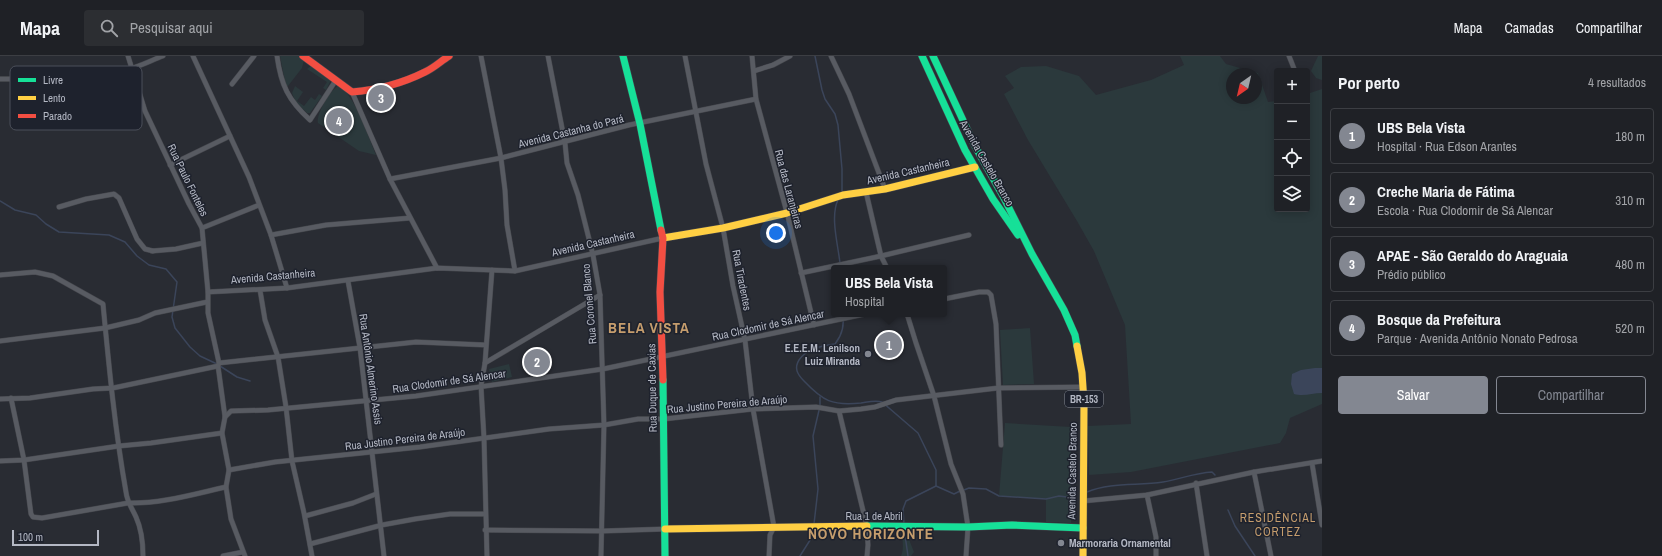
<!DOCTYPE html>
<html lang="pt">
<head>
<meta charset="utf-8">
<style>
	:root { --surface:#1f2126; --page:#2c2e32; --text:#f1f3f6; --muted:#a1a3a7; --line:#3c3e43; --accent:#838791 }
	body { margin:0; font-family:"Archivo Narrow",sans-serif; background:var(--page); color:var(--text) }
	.controls { position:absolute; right:12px; top:12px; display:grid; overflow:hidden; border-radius:4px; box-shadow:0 2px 10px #0003 }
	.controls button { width:36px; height:36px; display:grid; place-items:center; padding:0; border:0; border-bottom:1px solid var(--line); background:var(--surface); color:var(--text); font:20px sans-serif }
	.compass { position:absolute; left:1226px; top:12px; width:36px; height:36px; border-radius:50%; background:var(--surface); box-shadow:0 2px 10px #0003; rotate:214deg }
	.scale { position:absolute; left:12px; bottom:10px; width:87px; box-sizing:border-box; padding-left:4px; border:2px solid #b4b8c4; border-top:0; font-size:11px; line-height:14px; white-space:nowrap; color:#b4b8c4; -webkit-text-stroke:3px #1e222d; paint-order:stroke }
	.you { position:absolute; left:776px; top:177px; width:14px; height:14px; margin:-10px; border:3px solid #fff; border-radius:50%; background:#1a73e8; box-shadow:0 0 0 6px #1a73e833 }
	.badge { display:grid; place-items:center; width:26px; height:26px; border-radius:50%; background:var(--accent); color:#fff; font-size:13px; font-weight:700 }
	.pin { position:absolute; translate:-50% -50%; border:2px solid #fff; box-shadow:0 1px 4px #0006 }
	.popup { position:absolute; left:831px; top:209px; width:116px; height:52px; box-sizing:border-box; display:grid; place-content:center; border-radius:4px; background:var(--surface); filter:drop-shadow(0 1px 3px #0005); font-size:13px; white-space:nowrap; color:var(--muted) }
	.popup b { font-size:15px; color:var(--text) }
	.popup::after { content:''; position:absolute; left:50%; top:100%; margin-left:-8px; border:8px solid transparent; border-top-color:var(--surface) }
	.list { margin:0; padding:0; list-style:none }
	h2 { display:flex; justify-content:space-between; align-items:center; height:52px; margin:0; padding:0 16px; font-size:17px }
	h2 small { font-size:13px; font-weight:400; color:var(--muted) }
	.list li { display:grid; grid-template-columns:26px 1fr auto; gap:12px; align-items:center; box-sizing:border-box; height:56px; margin:0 8px 8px; padding:0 8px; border:1px solid var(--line); border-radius:4px }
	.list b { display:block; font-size:15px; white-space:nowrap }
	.list p { margin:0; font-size:13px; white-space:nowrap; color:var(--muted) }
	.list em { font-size:13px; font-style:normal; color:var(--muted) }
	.actions { display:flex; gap:8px; padding:12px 16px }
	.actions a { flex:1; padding:9px 0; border:1px solid var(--accent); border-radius:4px; text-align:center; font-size:14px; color:var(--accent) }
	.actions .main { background:var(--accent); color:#fff }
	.icon { flex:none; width:22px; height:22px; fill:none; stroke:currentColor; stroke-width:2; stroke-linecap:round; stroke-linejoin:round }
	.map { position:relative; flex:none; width:1322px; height:500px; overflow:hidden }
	header { display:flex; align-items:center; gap:24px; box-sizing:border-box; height:56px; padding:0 20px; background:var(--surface); border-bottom:1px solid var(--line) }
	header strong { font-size:19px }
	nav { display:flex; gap:22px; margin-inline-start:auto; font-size:14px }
	.search { width:280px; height:36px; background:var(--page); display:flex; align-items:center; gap:10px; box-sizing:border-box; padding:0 14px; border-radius:4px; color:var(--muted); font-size:15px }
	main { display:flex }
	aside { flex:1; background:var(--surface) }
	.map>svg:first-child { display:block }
	.medical { fill:#36343f }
	.green { fill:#2b393c; fill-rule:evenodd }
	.water { fill:#3b455a }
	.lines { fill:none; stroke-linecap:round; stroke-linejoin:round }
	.stream { stroke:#3b455a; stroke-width:1.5 }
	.street-casing { stroke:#45474d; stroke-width:5.5 }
	.fast-casing { stroke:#45474d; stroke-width:8 }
	.slow-casing { stroke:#45474d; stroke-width:8 }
	.jam-casing { stroke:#45474d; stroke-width:8 }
	.street { stroke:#585b62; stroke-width:4.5 }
	.fast { stroke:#16e098; stroke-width:7 }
	.slow { stroke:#ffcf43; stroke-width:7 }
	.jam { stroke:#f24e42; stroke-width:7 }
	.poi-dot { fill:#838791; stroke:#1e222d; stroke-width:1.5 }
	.labels { text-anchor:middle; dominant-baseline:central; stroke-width:3; stroke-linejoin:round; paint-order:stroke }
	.shield { fill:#1e222d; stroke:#878b97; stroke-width:1 }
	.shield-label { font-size:10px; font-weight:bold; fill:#b4b8c4 }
	.street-label { font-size:11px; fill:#b4b8c4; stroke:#1e222d }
	.poi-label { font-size:11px; font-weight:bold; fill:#b4b8c4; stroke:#1e222d; text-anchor:end }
	.neighbourhood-label { font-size:12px; letter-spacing:1px; fill:#c59d6d; stroke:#1e222d }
	.district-label { font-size:15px; font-weight:bold; letter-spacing:1px; fill:#c59d6d; stroke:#1e222d }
	.key { fill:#1e222d; stroke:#4b4f5a; stroke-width:1 }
	.key-label { font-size:11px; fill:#b4b8c4 }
</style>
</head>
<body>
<header>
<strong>Mapa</strong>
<div class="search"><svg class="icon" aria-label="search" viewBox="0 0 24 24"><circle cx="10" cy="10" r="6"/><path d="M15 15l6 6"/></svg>Pesquisar aqui</div>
<nav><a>Mapa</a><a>Camadas</a><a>Compartilhar</a></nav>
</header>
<main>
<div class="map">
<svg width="1322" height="500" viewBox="0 0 1322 500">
	<rect width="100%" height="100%" fill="#292c33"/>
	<polygon class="medical" points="897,283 900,296 881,300 878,287"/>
	<g class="green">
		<polygon points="280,0 298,0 304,4 302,12 288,30 286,30"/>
		<path d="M1180,0h40l6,8 32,9 10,29 9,-1v108h30v-115l15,-5v315l-32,14 -4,15 -6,10 -149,29 -42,3 -1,-49 43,-2 -6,-99 -31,-74 -17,-30 -49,-81 -24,-46 10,-6 -9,-12 16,-9 25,-1 33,10 17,19 55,-15 33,-15zM1232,18h24v24h-24z"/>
		<polygon points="1318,0 1322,0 1322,24 1316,22 1311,15"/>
		<polygon points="312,9 331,24 326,34 323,32 327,26 307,13"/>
		<path d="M339,29c18,15 28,48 37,70l-17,-4 -41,-28c-2,-9 12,-33 21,-38z"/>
		<polygon points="295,30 303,36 297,45 304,50 311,41 315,44 319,38 322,40 310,57 307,57 296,47 292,37"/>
		<polygon points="1030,272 1034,328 1003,329 1000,274"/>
		<polygon points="509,308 512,321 492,326 489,313"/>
		<polygon points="1005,367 1071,371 1071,467 1046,466 1046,443 999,440"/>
		<path d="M903,473l6,2 1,11 4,10 -3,4h-10c4,-9 0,-17 2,-27z"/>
	</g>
	<path class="water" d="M1315,312h7v25c-10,0 -18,4 -28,1l-3,-10 1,-10 9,-4z"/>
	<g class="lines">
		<g class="stream">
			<polyline points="815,0 822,34 825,43 835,58 838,69 842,113 842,137"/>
			<path d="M838,144c-8,16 0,45 2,63"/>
			<polyline points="0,145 15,154 36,159 46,168 59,176 109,179 125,186 137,200 149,209 166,213 177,226 172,261 175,272 190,291 200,300 217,308"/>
			<path d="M842,258c3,11 0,21 -7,30 -12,2 -28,4 -36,16 -5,8 -2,14 5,21 19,20 28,25 57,22 7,-1 14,-3 21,-1l36,31 18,37v16"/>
			<polyline points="220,310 237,321 250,325"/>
			<polyline points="936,430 954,438 960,435"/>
			<polyline points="964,434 969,432 986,433 999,440 1046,443 1059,440 1075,442"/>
			<path d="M1087,436c24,-10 51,-6 76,-10 17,-3 32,-9 49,-10l3,3"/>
			<polyline points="1228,454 1235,470 1255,500"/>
			<polyline points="814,468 818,433 813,380 820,350 820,341"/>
			<polyline points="904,469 903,453 906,445 936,430"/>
			<polyline points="904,472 908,500"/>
			<polyline points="800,500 812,481 814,472"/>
		</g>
		<g class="street-casing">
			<g id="street">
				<polyline points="128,0 145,55 189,148 202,172 208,236 208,257 219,307 218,310 225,361 222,377 229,414 226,431 231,463 245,500"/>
				<polyline points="193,0 249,121 271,179 287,232"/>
				<path d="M277,0c4,29 11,44 33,64l26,-40"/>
				<polyline points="481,0 501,102 505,134 507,169 515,215"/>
				<polyline points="548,0 565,87 567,107 578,139 593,199 600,239 604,369 601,500"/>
				<polyline points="685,0 706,108 723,172 733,230 745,284 753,353 774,471 770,479 769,500"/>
				<polyline points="752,0 756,43 787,157 814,269"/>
				<polyline points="831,0 849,38 885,133"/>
				<polyline points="1289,0 1295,15"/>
				<polyline points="754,15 773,9 790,0"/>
				<path d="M0,23c42,-1 87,1 129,-10 12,-3 23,-9 34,-13"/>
				<polyline points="232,28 254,0"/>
				<polyline points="352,36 390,123 437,212"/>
				<polyline points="170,109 230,80"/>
				<polyline points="390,123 501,102 629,69 756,43"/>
				<polyline points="866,136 881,200 887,212"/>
				<polyline points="59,151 86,143 114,138 119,142 137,183 145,193 153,195"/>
				<polyline points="202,172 259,149"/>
				<polyline points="271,179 326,169 410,162"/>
				<polyline points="152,195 176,193 203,187"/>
				<polyline points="801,217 881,200 969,179"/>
				<path d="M0,219l35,-3 18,4 50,28c6,63 12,126 23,188 1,10 6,16 10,25 5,11 7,27 7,39"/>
				<polyline points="348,225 360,292 384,500"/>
				<polyline points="260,234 265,264 278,301 286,351 292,405 304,457 312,500"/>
				<polyline points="208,236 287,232 437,212 515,215 663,182"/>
				<polyline points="944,243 979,236 988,236 991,239 996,268 1001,389"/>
				<polyline points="907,258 916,287 934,340 951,408 963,438 968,471 966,500"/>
				<polyline points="0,285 105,272 139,264 155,257 207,246"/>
				<polyline points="219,307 416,286 486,289"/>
				<polyline points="485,307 600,239"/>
				<path d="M11,342l13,62 7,54 2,3 9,1 86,-15c33,1 66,-9 98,-16"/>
				<polyline points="0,343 30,342 93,333 113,332 218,310"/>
				<polyline points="839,355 867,471 868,489 867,500"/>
				<polyline points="225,361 231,355 268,354 416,340 603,313 865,258"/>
				<polyline points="0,405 24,404 119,390 151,387 222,377"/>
				<polyline points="1312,407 1322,469"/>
				<polyline points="229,414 275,406 420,391 549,373 604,369 638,363 664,363 753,353 816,351 839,355 861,353 875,351 896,344 998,332 1083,331"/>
				<polyline points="1254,416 1271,500"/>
				<polyline points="1196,427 1207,500"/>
				<polyline points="1147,439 1156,481 1156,500"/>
				<polyline points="1083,445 1147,439 1254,416 1322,405"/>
				<polyline points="305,460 353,447 376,438"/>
				<polyline points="485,474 603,475 665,473"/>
				<polyline points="310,488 382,469 415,463 450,458 485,458"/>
				<polyline points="223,500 243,496"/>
				<polyline points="487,500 484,382 481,330 485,307 492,214"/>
			</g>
		</g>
		<g class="fast-casing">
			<g id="fast">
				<polyline points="623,0 640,68 661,174"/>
				<polyline points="922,0 965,94 993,143 1018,179"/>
				<polyline points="933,0 975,90 1003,140 1032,198 1064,254 1075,279 1077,290"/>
				<polyline points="663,324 665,500"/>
				<polyline points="867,470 968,471 1012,469 1083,472"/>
			</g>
		</g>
		<g class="slow-casing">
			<g id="slow">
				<polyline points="663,182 723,172 787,157 843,139 885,133 975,111"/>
				<polyline points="1077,290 1082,317 1084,347 1083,500"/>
				<polyline points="665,473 867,470"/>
			</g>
		</g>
		<g class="jam-casing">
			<g id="jam">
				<path d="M303,0l49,36c24,-2 51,-9 73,-20 9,-4 16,-11 24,-16"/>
				<polyline points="661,174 663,182 660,236 663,324"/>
			</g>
		</g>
		<use href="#street" class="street"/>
		<use href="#fast" class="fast"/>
		<use href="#slow" class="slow"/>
		<use href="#jam" class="jam"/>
	</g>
	<g class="poi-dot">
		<circle cx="868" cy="298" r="4"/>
		<circle cx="1061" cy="487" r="4"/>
	</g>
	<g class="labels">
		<rect class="shield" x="1065" y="335" width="38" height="16" rx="3"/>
		<g class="shield-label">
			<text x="1084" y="343">BR-153</text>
		</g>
		<g class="street-label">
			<text transform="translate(571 75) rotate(-14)">Avenida Castanha do Pará</text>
			<text transform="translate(987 107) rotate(60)">Avenida Castelo Branco</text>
			<text transform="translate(908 115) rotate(-13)">Avenida Castanheira</text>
			<text transform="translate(188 124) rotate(64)">Rua Paulo Fonteles</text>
			<text transform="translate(789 133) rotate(75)">Rua das Laranjeiras</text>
			<text transform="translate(593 187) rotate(-13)">Avenida Castanheira</text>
			<text transform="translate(273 220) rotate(-5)">Avenida Castanheira</text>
			<text transform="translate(742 224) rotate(79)">Rua Tiradentes</text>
			<text transform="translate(589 248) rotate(-95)">Rua Coronel Blanco</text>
			<text transform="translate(768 269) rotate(-12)">Rua Clodomir de Sá Alencar</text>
			<text transform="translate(371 313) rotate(82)">Rua Antônio Almerino Assis</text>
			<text transform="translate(449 325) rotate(-8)">Rua Clodomir de Sá Alencar</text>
			<text transform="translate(652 332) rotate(-91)">Rua Duque de Caxias</text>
			<text transform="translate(727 348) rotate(-5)">Rua Justino Pereira de Araújo</text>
			<text transform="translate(405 383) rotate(-7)">Rua Justino Pereira de Araújo</text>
			<text transform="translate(1072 415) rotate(-89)">Avenida Castelo Branco</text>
			<text x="874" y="460">Rua 1 de Abril</text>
		</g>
		<g class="poi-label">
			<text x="860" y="292">E.E.E.M. Lenilson<tspan x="860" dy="13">Luiz Miranda</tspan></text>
			<text x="1069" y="487" text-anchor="start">Marmoraria Ornamental</text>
		</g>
		<g class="neighbourhood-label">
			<text x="1278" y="462">RESIDÊNCIAL<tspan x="1278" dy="14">CORTEZ</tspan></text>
		</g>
		<g class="district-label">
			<text x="649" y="271">BELA VISTA</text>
			<text x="871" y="477">NOVO HORIZONTE</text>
		</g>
	</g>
	<rect x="10" y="10" width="132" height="64" rx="6" class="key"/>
	<rect x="18" y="22" width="18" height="4" fill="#16e098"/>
	<rect x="18" y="40" width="18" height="4" fill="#ffcf43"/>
	<rect x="18" y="58" width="18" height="4" fill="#f24e42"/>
	<g class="key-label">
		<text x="43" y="28">Livre</text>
		<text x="43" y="46">Lento</text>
		<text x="43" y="64">Parado</text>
	</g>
</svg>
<div class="controls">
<button>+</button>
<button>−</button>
<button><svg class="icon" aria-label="locate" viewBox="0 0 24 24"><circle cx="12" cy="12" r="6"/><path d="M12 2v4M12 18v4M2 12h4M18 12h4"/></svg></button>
<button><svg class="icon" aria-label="layers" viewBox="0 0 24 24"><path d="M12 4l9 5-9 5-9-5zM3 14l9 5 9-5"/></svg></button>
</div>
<svg class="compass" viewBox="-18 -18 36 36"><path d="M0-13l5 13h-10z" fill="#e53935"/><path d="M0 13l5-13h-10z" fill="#a1a3a7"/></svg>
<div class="scale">100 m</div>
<div class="you"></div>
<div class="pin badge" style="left:889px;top:289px">1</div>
<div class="popup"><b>UBS Bela Vista</b>Hospital</div>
<div class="pin badge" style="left:537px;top:306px">2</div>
<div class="pin badge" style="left:381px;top:42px">3</div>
<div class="pin badge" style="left:339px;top:65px">4</div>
</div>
<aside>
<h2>Por perto<small>4 resultados</small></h2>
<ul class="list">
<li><span class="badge">1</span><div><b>UBS Bela Vista</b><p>Hospital · Rua Edson Arantes</p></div><em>180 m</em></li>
<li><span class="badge">2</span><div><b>Creche Maria de Fátima</b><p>Escola · Rua Clodomir de Sá Alencar</p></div><em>310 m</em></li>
<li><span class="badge">3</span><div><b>APAE - São Geraldo do Araguaia</b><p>Prédio público</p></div><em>480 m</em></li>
<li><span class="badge">4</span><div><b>Bosque da Prefeitura</b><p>Parque · Avenida Antônio Nonato Pedrosa</p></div><em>520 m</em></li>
</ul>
<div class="actions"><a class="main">Salvar</a><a>Compartilhar</a></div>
</aside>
</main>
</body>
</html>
